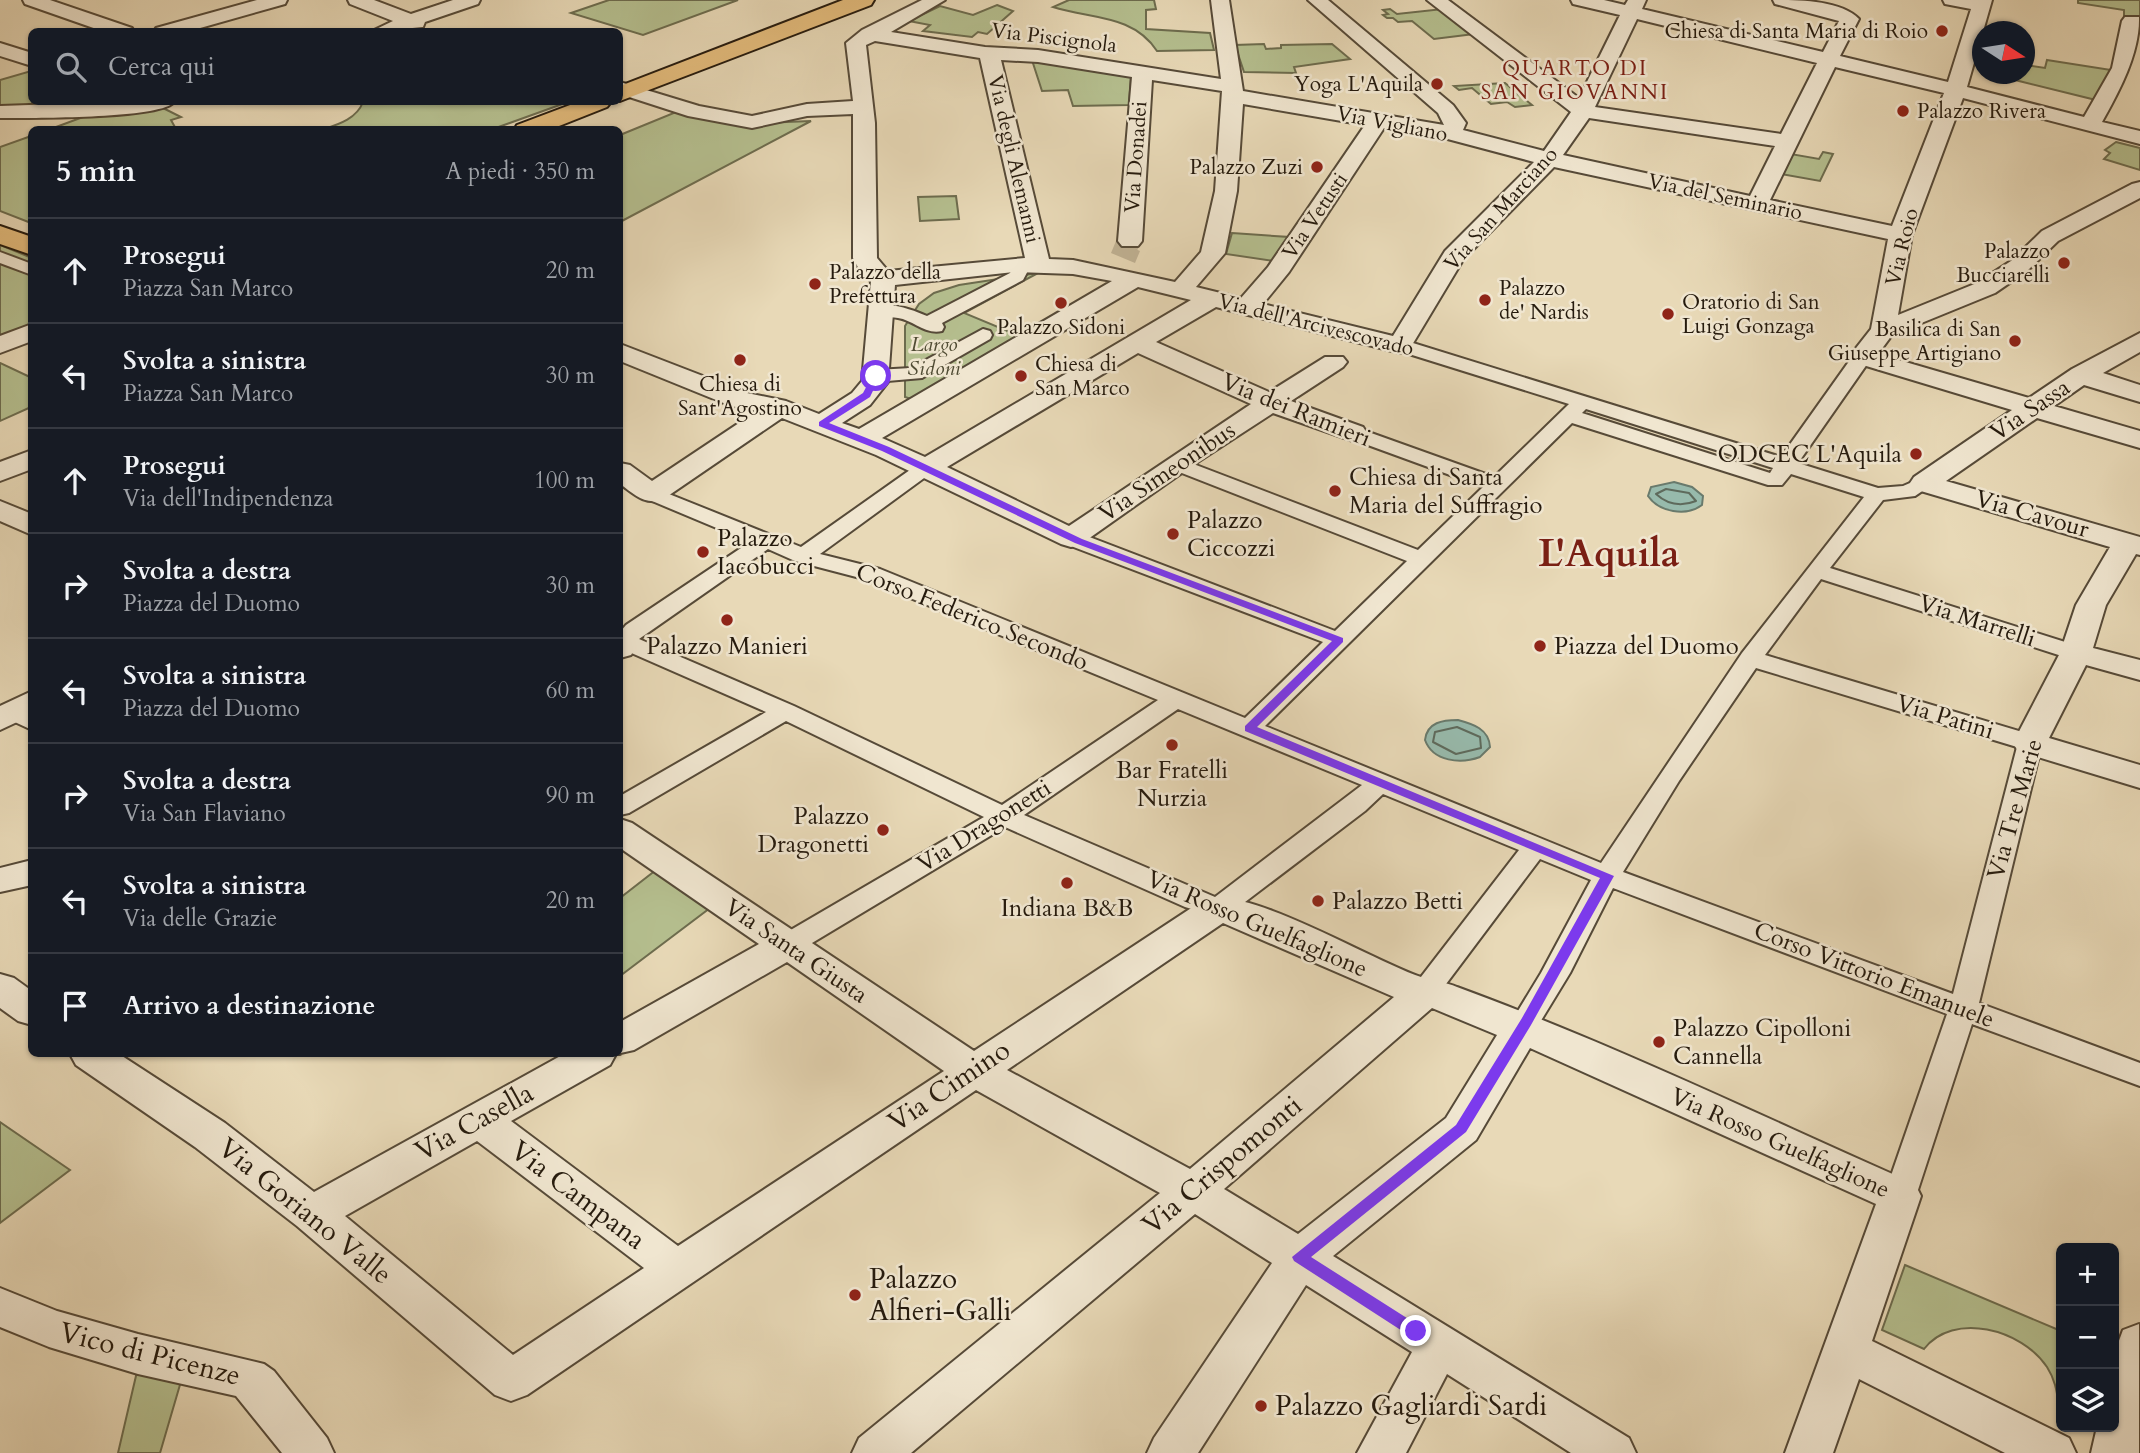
<!DOCTYPE html>
<html lang="it">
<head>
<meta charset="utf-8">
<style>
	:root { --surface:#171b24; --page:#242831; --text:#f1f3f6; --muted:#9ea1a6; --line:#363941 }
	body { margin:0; font-family:Cardo,serif; background:var(--page); color:var(--text) }
	.controls { position:absolute; right:21px; bottom:21px; display:grid; overflow:hidden; border-radius:10px; box-shadow:0 2px 5px #0004 }
	.controls button { width:63px; height:63px; display:grid; place-items:center; padding:0; border:0; border-bottom:2px solid var(--line); background:var(--surface); color:var(--text); font:35px sans-serif }
	.compass { position:absolute; left:1972px; top:21px; width:63px; height:63px; border-radius:50%; background:var(--surface); box-shadow:0 2px 5px #0004; rotate:102deg }
	.stop { position:absolute; width:21px; height:21px; margin:-16px; border:5px solid #7c3aed; border-radius:50%; background:#fff }
	.stop.end { background:#7c3aed; border-color:#fff; box-shadow:0 2px 7px #0008 }
	.list { margin:0; padding:0; list-style:none }
	h2 { display:flex; justify-content:space-between; align-items:center; height:91px; margin:0; padding:0 28px; font-size:30px }
	h2 small { font-size:23px; font-weight:400; color:var(--muted) }
	.list li { display:grid; grid-template-columns:46px 1fr auto; gap:21px; align-items:center; box-sizing:border-box; height:105px; padding:0 28px; border-top:2px solid var(--line) }
	.list b { display:block; font-size:26px; white-space:nowrap }
	.list p { margin:0; font-size:23px; white-space:nowrap; color:var(--muted) }
	.list em { font-size:23px; font-style:normal; color:var(--muted) }
	.icon { flex:none; width:38px; height:38px; fill:none; stroke:currentColor; stroke-width:2; stroke-linecap:round; stroke-linejoin:round }
	.map { position:relative; flex:none; width:2140px; height:1453px; overflow:hidden }
	.search { position:absolute; background:var(--surface); box-shadow:0 2px 5px #0004; left:28px; top:28px; width:595px; height:77px; display:flex; align-items:center; gap:18px; box-sizing:border-box; padding:0 24px; border-radius:10px; color:var(--muted); font-size:26px }
	.panel { position:absolute; background:var(--surface); box-shadow:0 2px 5px #0004; left:28px; top:126px; width:595px; height:931px; border-radius:10px }
	.map>svg:first-child { display:block }
	.green { fill:#b5bf8f; stroke:#6d6c4e; stroke-width:2 }
	.water { fill:#97baac; stroke:#697a6c; stroke-width:2 }
	.lines { fill:none; stroke-linecap:round; stroke-linejoin:round }
	.shore { stroke:#5e6a5c; stroke-width:2 }
	.minor-tunnel-far1 { stroke:#c1b395; stroke-width:21; stroke-dasharray:21 10; stroke-linecap:butt }
	.minor-tunnel { stroke:#c1b395; stroke-width:26; stroke-dasharray:26 13; stroke-linecap:butt }
	.pedestrian-casing { stroke:#564a38; stroke-width:4 }
	.minor-casing { stroke:#564a38; stroke-width:4 }
	.primary-casing { stroke:#251a0d; stroke-width:4 }
	.pedestrian { fill:#f0e6d0; fill-rule:evenodd }
	.minor { fill:#f0e6d0; fill-rule:evenodd }
	.primary { fill:#e4bc7c; fill-rule:evenodd }
	.route { fill:#7c3aed }
	.poi-dot { fill:#8f2418; stroke:#f0e6d0; stroke-width:2.5 }
	.labels { text-anchor:middle; dominant-baseline:central; stroke-width:5; stroke-linejoin:round; paint-order:stroke }
	.far-poi-label { font-size:21px; fill:#251a0d; stroke:#f0e6d0; text-anchor:end }
	.far-street-label { font-size:21px; fill:#251a0d; stroke:#f0e6d0 }
	.far-neighbourhood-label { font-size:21px; letter-spacing:2px; fill:#7a1f14; stroke:#f0e6d0 }
	.far-park-label { font-size:21px; font-style:italic; fill:#504c34; stroke:#f0e6d0 }
	.street-label { font-size:24px; fill:#251a0d; stroke:#f0e6d0 }
	.poi-label { font-size:24px; fill:#251a0d; stroke:#f0e6d0; text-anchor:start }
	.near-street-label { font-size:28px; fill:#251a0d; stroke:#f0e6d0 }
	.near-poi-label { font-size:28px; fill:#251a0d; stroke:#f0e6d0; text-anchor:start }
	.town-label { font-size:38px; font-weight:bold; fill:#7a1f14; stroke:#f0e6d0 }
</style>
</head>
<body>
<div class="map">
<svg width="2140" height="1453" viewBox="0 0 2140 1453">
	<rect width="100%" height="100%" fill="#e8d9b7"/>
	<filter id="stains"><feTurbulence type="fractalNoise" baseFrequency=".00286" numOctaves="4"/><feColorMatrix values="0 0 0 0 .2 0 0 0 0 .09 0 0 0 0 .02 0 0 0 .5 -.17"/></filter>
	<radialGradient id="worn" r=".72"><stop offset=".6" stop-color="#630" stop-opacity="0"/><stop offset="1" stop-color="#630" stop-opacity=".3"/></radialGradient>
	<g class="green">
		<polygon points="609,0 738,0 643,35 571,13"/>
		<path d="M1069,0h85l2,9 -10,1v19l64,4 4,17 -57,1c-24,-37 -67,-32 -104,-44z"/>
		<polygon points="2078,0 2140,0 2140,20 2124,18 2124,10 2078,3"/>
		<polygon points="997,5 1013,11 987,34 978,32 972,37 923,31 930,25 909,21 940,6 973,15"/>
		<polygon points="1390,9 1397,14 1443,9 1474,34 1434,39 1412,21 1398,22 1393,18 1387,18 1383,15 1388,14 1383,10"/>
		<polygon points="1264,44 1266,49 1281,48 1281,45 1332,44 1350,59 1294,67 1296,73 1244,72 1235,45"/>
		<polygon points="1031,57 1131,75 1129,105 1073,106 1068,90 1042,91"/>
		<polygon points="2047,60 2111,70 2096,100 2015,80 2018,74 2024,74 2025,65 2045,68"/>
		<polygon points="31,71 32,102 139,102 0,107 0,80"/>
		<polygon points="1505,83 1532,105 1515,107 1507,102 1491,104 1472,88 1459,90 1454,86"/>
		<path d="M363,102h205l-75,27h-169c16,-5 33,-11 39,-27z"/>
		<polygon points="161,107 181,117 171,120 176,129 48,130 91,114"/>
		<polygon points="676,112 740,124 811,121 620,222 620,135"/>
		<polygon points="31,136 32,136 31,223 0,211 0,147"/>
		<polygon points="2116,142 2140,148 2140,170 2104,159 2110,153 2105,150"/>
		<polygon points="1823,152 1833,154 1820,181 1781,174 1791,154 1819,159"/>
		<polygon points="956,196 959,219 920,221 918,197"/>
		<polygon points="1232,233 1289,237 1274,261 1226,254"/>
		<polygon points="0,245 32,258 31,325 0,339"/>
		<polygon points="1038,273 964,313 1022,337 914,400 905,397 905,326 919,304 934,293 959,285"/>
		<polygon points="0,363 32,378 31,407 0,421"/>
		<polygon points="656,870 710,908 620,976 620,898"/>
		<polygon points="0,1122 70,1170 0,1223"/>
		<path d="M1905,1265l156,66v87c-4,-19 -3,-34 -14,-51 -25,-38 -94,-56 -123,-18l-42,-19z"/>
		<polygon points="139,1363 184,1371 160,1453 118,1453"/>
	</g>
	<g class="water">
		<path d="M1674,482l18,5 11,9 -1,9c-16,12 -43,7 -54,-9l3,-9z"/>
		<path d="M1458,720c15,4 31,9 32,27l-10,10c-19,7 -47,5 -55,-17 2,-18 18,-20 33,-20z"/>
	</g>
	<g class="lines">
		<g class="shore">
			<path d="M1666,489l23,4 7,8c-15,6 -28,4 -40,-7z"/>
			<polygon points="1457,727 1480,737 1481,748 1456,754 1433,742 1435,732"/>
		</g>
		<polyline class="minor-tunnel-far1" points="1127,247 1130,241"/>
		<polyline class="minor-tunnel" points="1123,258 1128,246"/>
		<g class="pedestrian-casing">
			<g id="pedestrian">
				<polygon points="0,252 32,264 32,275 0,263"/>
				<path d="M1022,260l9,5 -8,15 -81,43 2,4 -2,4c-17,4 -29,-11 -44,-13 -10,-2 -20,1 -27,-7 12,-13 42,-1 56,5l83,-43 6,-12z"/>
				<polygon points="983,329 990,331 992,335 990,339 922,378 876,382 866,376 876,370 911,368"/>
				<path d="M1400,339l381,118 74,-104h14l3,4 -74,106 80,25 25,-2 21,-9 10,6 -19,13 -32,4 -53,68 254,80 4,5 -4,5h-16l-247,-79 -56,76 274,82 3,6 -63,260 161,60v23l-168,-62 -56,172 -5,9 -11,4 -11,-4 -5,-9 63,-182 -334,-126 -43,85 -39,64 -10,3 -10,-3 -4,-8 34,-56 50,-93 -51,-21 -106,141 -10,3 -10,-3 -4,-7 4,-7 105,-136 -136,-56 -18,17 -137,104 -10,2 -33,-10 -180,-80 -208,125 -10,3 -10,-3 -4,-7 4,-7 207,-121 -198,-96 -157,92 -9,2v-19l146,-84 -146,-64v-16l6,-7 124,-83 -105,-44 -4,-4 4,-4h14l142,57 116,-82h14l3,4 -3,4 -111,81 60,15 365,149 78,-76 -260,-99 -3,-5 3,-5h16l256,98 72,-70 -238,-93 -3,-4 3,-4h14l235,90 65,-63 -137,-50 -3,-4 3,-4h14l134,48 75,-73 -176,-55 -2,-4zM1586,409l187,59 -3,5 -188,-60zM1572,423l196,62h14l9,-11 73,23 -122,156 -141,210 -336,-137zM768,549l27,12 69,18 294,121 -156,105 -208,-99 -155,-67zM1756,668l261,79 -64,247 -330,-122 56,-91zM1178,709l184,76 -147,112 -191,-82z"/>
				<polygon points="13,704 32,712 32,730 4,717 1,712 4,707"/>
			</g>
		</g>
		<g class="minor-casing">
			<g id="minor">
				<polygon points="23,0 50,0 132,28 134,32 105,32 25,4"/>
				<polygon points="257,0 287,0 285,4 186,32 154,32 156,28"/>
				<polygon points="348,0 374,0 411,14 453,0 480,0 478,4 425,22 423,27 370,32 393,21 350,4"/>
				<path d="M922,0h23l-54,32 94,15 53,3 183,29 -10,-79h18l14,91 201,34 -6,-12 -130,-113h20l125,105 13,18 -3,7 81,21 27,-39 -144,-112h21l131,98 41,-83 -47,-11 -2,-4h33l21,5 3,-5h18l-4,9 181,43 16,-31 -64,-17 -2,-4c25,0 68,0 86,19l-19,37 108,26 23,-73 -26,-5 -2,-4h49l-25,87 117,30 28,-49 10,-47 3,-4h14c1,36 -20,75 -37,105l38,9v13l-177,-46 -51,137 -14,80 79,-32 34,-22 31,-30 90,-47 8,-2v16l-82,43 -31,30 -32,22 -103,42 -14,19 151,44 43,-29 68,-36v19l-37,21 37,12v17l-56,-17 -30,21 86,25v17l-103,-30 -91,63 194,56v18l-4,-1 -30,51 -13,43 47,12v20l-54,-15 -37,73 91,27v23l-122,-37 -5,-8 47,-90 16,-48 34,-58 -196,-58 -4,-6 4,-6 98,-67 -159,-48 -4,-5 22,-28 17,-90 -334,-72 -91,93 -54,90 -9,3 -184,-46 -60,35 113,50 56,-35h18l4,5 -4,5 -52,34 72,26 4,6 -4,6 -10,2 -80,-28 -80,52 -112,79 -10,3 -10,-3 -185,-89 -94,-37 -120,82c-18,5 -28,-6 -42,-16v-21l10,2 22,16 105,-70 -26,-5 -111,-45v-17l127,49 39,8 33,13 33,-21 10,-12 9,-100 -10,-8 -8,-15v-144l-46,2 -55,12 -64,-12 -68,-22v-12l79,24 53,10 55,-12 46,-3 -7,-58 16,-13zM1637,19l180,44 -36,71 -186,-27zM875,41l105,17 45,200 -137,13 -11,-13 -2,-135 -9,-78zM1001,60l37,2 94,15 -14,164 4,5h16l4,-5 10,-161 70,11 -7,100 -14,61 -26,30 -102,-22 -24,-1zM1835,67l109,26 -52,133 -122,-26zM1243,104l122,21 -97,142 -27,31 -45,-11 29,-34 12,-62zM1589,118l186,28 -25,50 -187,-41zM1384,128l56,9 94,25 -89,89 -52,85 -130,-32 26,-32zM1014,272l59,2 39,7 -253,148 -17,-6 28,-18 18,-23 7,-97zM1138,287l53,13 -266,157 -43,-19zM1138,353l113,51 -182,122 -122,-59z"/>
				<polygon points="0,43 32,53 32,66 0,56"/>
				<path d="M118,102h56c-12,17 -147,16 -174,16v-12z"/>
				<polygon points="32,324 32,341 0,353 0,336"/>
				<polygon points="32,450 32,469 0,481 0,462"/>
				<polygon points="0,501 32,514 32,535 0,521"/>
				<polygon points="620,631 635,634 640,641 631,655 620,658"/>
				<polygon points="32,691 32,715 0,730 0,706"/>
				<path d="M620,819l12,4 342,228 231,-152c44,-13 168,62 216,78 12,4 25,5 36,10 156,57 306,130 458,197l6,12 -49,145 197,97 7,15h-71l-146,-74 -26,74h-48l91,-249 -346,-156 -54,92 -143,116 296,182 7,15h-65l-124,-79 -41,79h-49l55,-101 -106,-67 -108,168h-51l7,-15 118,-175 -77,-49 -284,239h-59l7,-15 301,-245 -184,-103 -449,305 -16,6 -16,-6 -198,-169 -102,-79 -119,-82 -6,-11h49l106,69 89,69 250,-138h52l-6,11 -99,56 167,125 266,-175 -157,-109 -153,88 -18,4h4v-32l139,-78 -139,-96zM1223,923l171,74 -204,172 -183,-99zM1432,1008l65,27 -51,83 -148,116 -74,-45zM477,1141l167,127 -131,87 -168,-139z"/>
				<polygon points="32,860 32,885 0,892 0,868"/>
				<polygon points="0,974 14,978 32,991 32,1025 18,1021 0,1008"/>
				<polygon points="0,1288 57,1311 138,1334 264,1364 274,1371 327,1438 334,1453 282,1453 236,1396 138,1374 49,1347 0,1327"/>
				<polygon points="2139,1324 2139,1453 2091,1453 2097,1427 2114,1427 2114,1354 2123,1330"/>
			</g>
		</g>
		<g class="primary-casing">
			<g id="primary">
				<polygon points="843,0 874,0 871,5 620,101 620,86"/>
				<polygon points="578,102 611,102 607,107 549,130 514,130 517,125"/>
				<polygon points="0,226 32,237 32,255 0,244"/>
			</g>
		</g>
		<use href="#pedestrian" class="pedestrian"/>
		<use href="#minor" class="minor"/>
		<use href="#primary" class="primary"/>
	</g>
	<polygon class="route" points="873,374 880,376 870,397 829,423 889,447 1082,539 1343,638 1343,642 1257,727 1614,876 1531,1025 1466,1132 1311,1257 1421,1327 1421,1336 1410,1336 1294,1261 1292,1257 1456,1125 1522,1018 1600,878 1245,731 1245,726 1332,641 1075,543 882,451 819,426 819,422 863,393"/>
	<g class="poi-dot">
		<circle cx="1942" cy="31" r="7"/>
		<circle cx="1437" cy="84" r="7"/>
		<circle cx="1903" cy="111" r="7"/>
		<circle cx="1317" cy="167" r="7"/>
		<circle cx="2064" cy="263" r="7"/>
		<circle cx="815" cy="284" r="7"/>
		<circle cx="1485" cy="300" r="7"/>
		<circle cx="1061" cy="303" r="7"/>
		<circle cx="1668" cy="314" r="7"/>
		<circle cx="2015" cy="341" r="7"/>
		<circle cx="740" cy="360" r="7"/>
		<circle cx="1021" cy="376" r="7"/>
		<circle cx="1916" cy="454" r="7"/>
		<circle cx="1335" cy="491" r="7"/>
		<circle cx="1173" cy="534" r="7"/>
		<circle cx="703" cy="552" r="7"/>
		<circle cx="727" cy="620" r="7"/>
		<circle cx="1540" cy="646" r="7"/>
		<circle cx="1172" cy="745" r="7"/>
		<circle cx="883" cy="830" r="7"/>
		<circle cx="1067" cy="883" r="7"/>
		<circle cx="1318" cy="901" r="7"/>
		<circle cx="1659" cy="1042" r="7"/>
		<circle cx="855" cy="1295" r="7"/>
		<circle cx="1261" cy="1406" r="7"/>
	</g>
	<g class="labels">
		<g class="far-poi-label">
			<text x="1928" y="31">Chiesa di Santa Maria di Roio</text>
			<text x="1423" y="84">Yoga L'Aquila</text>
			<text x="1917" y="111" text-anchor="start">Palazzo Rivera</text>
			<text x="1303" y="167">Palazzo Zuzi</text>
			<text x="2050" y="251">Palazzo<tspan x="2050" dy="24">Bucciarelli</tspan></text>
			<text x="829" y="272" text-anchor="start">Palazzo della<tspan x="829" dy="24">Prefettura</tspan></text>
			<text x="1499" y="288" text-anchor="start">Palazzo<tspan x="1499" dy="24">de' Nardis</tspan></text>
			<text x="1682" y="302" text-anchor="start">Oratorio di San<tspan x="1682" dy="24">Luigi Gonzaga</tspan></text>
			<text x="1061" y="327" text-anchor="middle">Palazzo Sidoni</text>
			<text x="2001" y="329">Basilica di San<tspan x="2001" dy="24">Giuseppe Artigiano</tspan></text>
			<text x="1035" y="364" text-anchor="start">Chiesa di<tspan x="1035" dy="24">San Marco</tspan></text>
			<text x="740" y="384" text-anchor="middle">Chiesa di<tspan x="740" dy="24">Sant'Agostino</tspan></text>
		</g>
		<g class="far-street-label">
			<text transform="translate(1054 38) rotate(7)">Via Piscignola</text>
			<text transform="translate(1392 124) rotate(11)">Via Vigliano</text>
			<text transform="translate(1136 157) rotate(-86)">Via Donadei</text>
			<text transform="translate(1014 159) rotate(77)">Via degli Alemanni</text>
			<text transform="translate(1725 197) rotate(12)">Via del Seminario</text>
			<text transform="translate(1501 209) rotate(-48)">Via San Marciano</text>
			<text transform="translate(1315 216) rotate(-56)">Via Vetusti</text>
			<text transform="translate(1902 247) rotate(-76)">Via Roio</text>
			<text transform="translate(1316 325) rotate(14)">Via dell'Arcivescovado</text>
		</g>
		<g class="far-neighbourhood-label">
			<text x="1575" y="68">QUARTO DI<tspan x="1575" dy="24">SAN GIOVANNI</tspan></text>
		</g>
		<g class="far-park-label">
			<text x="934" y="344">Largo<tspan x="934" dy="24">Sidoni</tspan></text>
		</g>
		<g class="street-label">
			<text transform="translate(1296 410) rotate(22)">Via dei Ramieri</text>
			<text transform="translate(2030 410) rotate(-34)">Via Sassa</text>
			<text transform="translate(1167 472) rotate(-34)">Via Simeonibus</text>
			<text transform="translate(2032 514) rotate(16)">Via Cavour</text>
			<text transform="translate(972 617) rotate(22)">Corso Federico Secondo</text>
			<text transform="translate(1977 621) rotate(18)">Via Marrelli</text>
			<text transform="translate(1945 717) rotate(17)">Via Patini</text>
			<text transform="translate(2015 809) rotate(-74)">Via Tre Marie</text>
			<text transform="translate(984 826) rotate(-32)">Via Dragonetti</text>
			<text transform="translate(1257 924) rotate(23)">Via Rosso Guelfaglione</text>
			<text transform="translate(796 951) rotate(34)">Via Santa Giusta</text>
			<text transform="translate(1874 975) rotate(21)">Corso Vittorio Emanuele</text>
			<text transform="translate(1780 1143) rotate(24)">Via Rosso Guelfaglione</text>
		</g>
		<g class="poi-label">
			<text x="1902" y="454" text-anchor="end">ODCEC L'Aquila</text>
			<text x="1349" y="477">Chiesa di Santa<tspan x="1349" dy="28">Maria del Suffragio</tspan></text>
			<text x="1187" y="520">Palazzo<tspan x="1187" dy="28">Ciccozzi</tspan></text>
			<text x="717" y="538">Palazzo<tspan x="717" dy="28">Iacobucci</tspan></text>
			<text x="727" y="646" text-anchor="middle">Palazzo Manieri</text>
			<text x="1554" y="646">Piazza del Duomo</text>
			<text x="1172" y="770" text-anchor="middle">Bar Fratelli<tspan x="1172" dy="28">Nurzia</tspan></text>
			<text x="869" y="816" text-anchor="end">Palazzo<tspan x="869" dy="28">Dragonetti</tspan></text>
			<text x="1332" y="901">Palazzo Betti</text>
			<text x="1067" y="908" text-anchor="middle">Indiana B&amp;B</text>
			<text x="1673" y="1028">Palazzo Cipolloni<tspan x="1673" dy="28">Cannella</tspan></text>
		</g>
		<g class="near-street-label">
			<text transform="translate(949 1086) rotate(-34)">Via Cimino</text>
			<text transform="translate(474 1122) rotate(-29)">Via Casella</text>
			<text transform="translate(1222 1165) rotate(-40)">Via Crispomonti</text>
			<text transform="translate(578 1195) rotate(37)">Via Campana</text>
			<text transform="translate(305 1211) rotate(39)">Via Goriano Valle</text>
			<text transform="translate(150 1354) rotate(14)">Vico di Picenze</text>
		</g>
		<g class="near-poi-label">
			<text x="869" y="1279">Palazzo<tspan x="869" dy="32">Alfieri-Galli</tspan></text>
			<text x="1275" y="1406">Palazzo Gagliardi Sardi</text>
		</g>
		<g class="town-label">
			<text x="1609" y="554">L'Aquila</text>
		</g>
	</g>
	<rect width="100%" height="100%" filter="url(#stains)"/>
	<rect width="100%" height="100%" fill="url(#worn)"/>
</svg>
<div class="controls">
<button>+</button>
<button>−</button>
<button><svg class="icon" aria-label="layers" viewBox="0 0 24 24"><path d="M12 4l9 5-9 5-9-5zM3 14l9 5 9-5"/></svg></button>
</div>
<svg class="compass" viewBox="-18 -18 36 36"><path d="M0-13l5 13h-10z" fill="#e53935"/><path d="M0 13l5-13h-10z" fill="#9ea1a6"/></svg>
<div class="stop" style="left:876px;top:376px"></div>
<div class="stop end" style="left:1416px;top:1331px"></div>
<div class="search"><svg class="icon" aria-label="search" viewBox="0 0 24 24"><circle cx="10" cy="10" r="6"/><path d="M15 15l6 6"/></svg>Cerca qui</div>
<section class="panel">
<h2>5 min<small>A piedi · 350 m</small></h2>
<ul class="list">
<li><svg class="icon" aria-label="ahead" viewBox="0 0 24 24"><path d="M12 20V5M6 11l6-6 6 6"/></svg><div><b>Prosegui</b><p>Piazza San Marco</p></div><em>20 m</em></li>
<li><svg class="icon" aria-label="left" viewBox="0 0 24 24"><path d="M17 20v-9H6M10 6l-5 5 5 5"/></svg><div><b>Svolta a sinistra</b><p>Piazza San Marco</p></div><em>30 m</em></li>
<li><svg class="icon" aria-label="ahead" viewBox="0 0 24 24"><path d="M12 20V5M6 11l6-6 6 6"/></svg><div><b>Prosegui</b><p>Via dell'Indipendenza</p></div><em>100 m</em></li>
<li><svg class="icon" aria-label="right" viewBox="0 0 24 24"><path d="M7 20v-9h11M14 6l5 5-5 5"/></svg><div><b>Svolta a destra</b><p>Piazza del Duomo</p></div><em>30 m</em></li>
<li><svg class="icon" aria-label="left" viewBox="0 0 24 24"><path d="M17 20v-9H6M10 6l-5 5 5 5"/></svg><div><b>Svolta a sinistra</b><p>Piazza del Duomo</p></div><em>60 m</em></li>
<li><svg class="icon" aria-label="right" viewBox="0 0 24 24"><path d="M7 20v-9h11M14 6l5 5-5 5"/></svg><div><b>Svolta a destra</b><p>Via San Flaviano</p></div><em>90 m</em></li>
<li><svg class="icon" aria-label="left" viewBox="0 0 24 24"><path d="M17 20v-9H6M10 6l-5 5 5 5"/></svg><div><b>Svolta a sinistra</b><p>Via delle Grazie</p></div><em>20 m</em></li>
<li><svg class="icon" aria-label="arrive" viewBox="0 0 24 24"><path d="M6 21V4h12l-3 4 3 4H6"/></svg><div><b>Arrivo a destinazione</b></div></li>
</ul>
</section>
</div>
</body>
</html>
